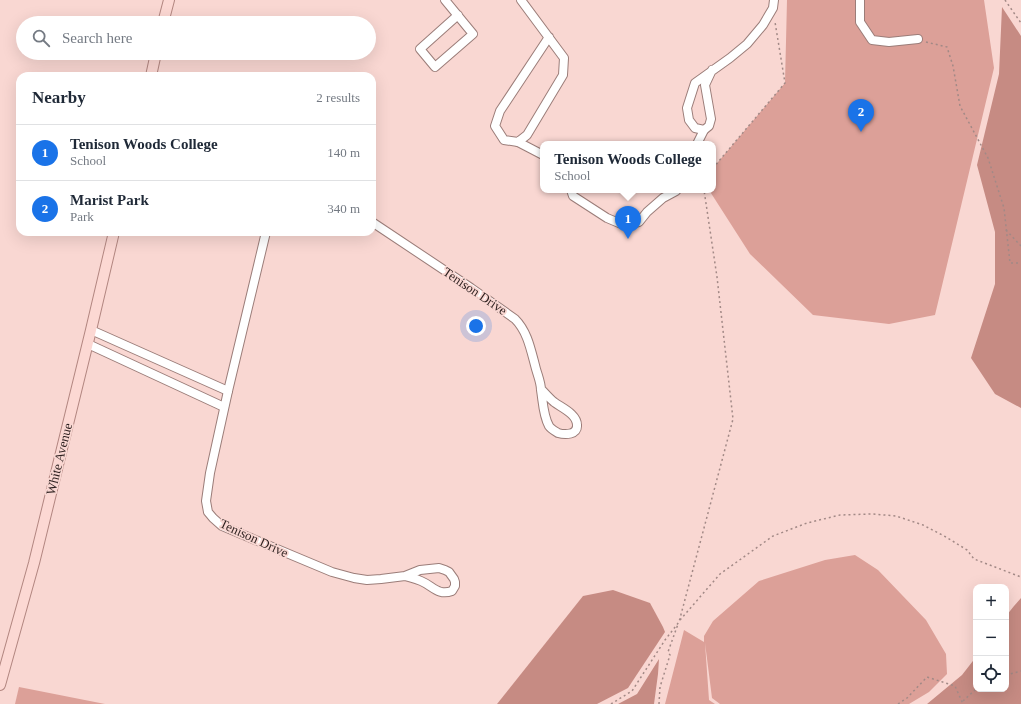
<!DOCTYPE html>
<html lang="en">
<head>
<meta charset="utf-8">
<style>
	:root { --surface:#fff; --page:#f2f2f3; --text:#1f2937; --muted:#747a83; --line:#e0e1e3; --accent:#1a73e8 }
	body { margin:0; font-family:"Times New Roman",serif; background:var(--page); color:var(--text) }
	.controls { position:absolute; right:12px; bottom:12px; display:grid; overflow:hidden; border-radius:8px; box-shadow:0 4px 16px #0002 }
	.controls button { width:36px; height:36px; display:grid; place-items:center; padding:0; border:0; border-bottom:1px solid var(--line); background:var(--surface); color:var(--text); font:20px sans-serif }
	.you { position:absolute; left:476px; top:326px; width:14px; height:14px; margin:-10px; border:3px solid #fff; border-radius:50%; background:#1a73e8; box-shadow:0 0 0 6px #1a73e833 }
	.badge { display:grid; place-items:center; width:26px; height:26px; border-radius:50%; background:var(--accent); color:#fff; font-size:13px; font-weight:700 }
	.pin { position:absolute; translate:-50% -33px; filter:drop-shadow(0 1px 2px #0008) }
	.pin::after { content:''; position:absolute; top:21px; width:14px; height:12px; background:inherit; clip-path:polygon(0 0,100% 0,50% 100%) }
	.popup { position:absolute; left:540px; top:141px; width:176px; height:52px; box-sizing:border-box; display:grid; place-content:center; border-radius:8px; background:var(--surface); filter:drop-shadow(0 1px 3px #0005); font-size:13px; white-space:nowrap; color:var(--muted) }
	.popup b { font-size:15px; color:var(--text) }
	.popup::after { content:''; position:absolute; left:50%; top:100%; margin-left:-8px; border:8px solid transparent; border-top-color:var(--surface) }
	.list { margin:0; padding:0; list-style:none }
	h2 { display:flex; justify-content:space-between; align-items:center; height:52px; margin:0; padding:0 16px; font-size:17px }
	h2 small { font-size:13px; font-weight:400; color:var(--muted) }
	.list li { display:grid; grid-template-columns:26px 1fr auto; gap:12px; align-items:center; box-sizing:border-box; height:56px; padding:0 16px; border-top:1px solid var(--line) }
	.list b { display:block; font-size:15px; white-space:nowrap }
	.list p { margin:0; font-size:13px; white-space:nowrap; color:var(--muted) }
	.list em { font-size:13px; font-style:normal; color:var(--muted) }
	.icon { flex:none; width:22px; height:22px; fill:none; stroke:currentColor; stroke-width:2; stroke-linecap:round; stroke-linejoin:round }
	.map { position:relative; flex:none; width:1021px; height:704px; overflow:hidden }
	.search { position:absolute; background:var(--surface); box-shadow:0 4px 16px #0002; left:16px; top:16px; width:360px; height:44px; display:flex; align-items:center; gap:10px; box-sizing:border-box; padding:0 14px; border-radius:22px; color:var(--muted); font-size:15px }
	.panel { position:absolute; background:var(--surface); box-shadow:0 4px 16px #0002; left:16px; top:72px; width:360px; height:164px; border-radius:12px }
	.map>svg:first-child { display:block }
	.green { fill:#dca098 }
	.forest { fill:#c68b83 }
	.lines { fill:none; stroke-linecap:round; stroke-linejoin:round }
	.minor-casing { stroke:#9b7d79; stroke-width:10 }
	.major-casing { stroke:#b28680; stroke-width:12 }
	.path { stroke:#a28986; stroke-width:1.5; stroke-dasharray:2 3; stroke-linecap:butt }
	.minor { stroke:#fff; stroke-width:8 }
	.major { stroke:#fcd8d3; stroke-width:10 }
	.labels { text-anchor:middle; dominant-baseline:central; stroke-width:3.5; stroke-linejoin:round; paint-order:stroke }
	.street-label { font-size:13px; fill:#2c1f1e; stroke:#f9d7d2 }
</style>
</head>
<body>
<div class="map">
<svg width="1021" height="704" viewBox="0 0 1021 704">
	<rect width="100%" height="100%" fill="#f9d7d2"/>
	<g class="green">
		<polygon points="787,0 984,0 994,68 935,315 889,324 813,315 750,254 709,190 713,190 713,168 785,83"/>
		<polygon points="855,555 878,570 926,620 946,654 947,674 929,692 909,704 720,704 712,698 705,643 709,700 715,704 665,704 684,630 704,642 704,636 713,621 759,581 825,560"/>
		<polygon points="19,687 105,704 15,704"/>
	</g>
	<g class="forest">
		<polygon points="1002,7 1021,36 1021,408 995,394 971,358 995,284 995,232 977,165 999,74"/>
		<polygon points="613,590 650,603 663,627 665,632 628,688 597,704 497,704 583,596"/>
		<polygon points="1021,598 1021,704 927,704 962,675 976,657 976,689 1006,689 1006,616 1014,606"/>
		<polygon points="659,659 658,674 654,704 618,704 637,694"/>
	</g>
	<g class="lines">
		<g class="minor-casing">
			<g id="minor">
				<polyline points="445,0 473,34 435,67 420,49 458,15"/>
				<polyline points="521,0 564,58 563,75 527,135 518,142 504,140 495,126 500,111 549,37"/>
				<polyline points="860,0 860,22 872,40 889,42 918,39"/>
				<polyline points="712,70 705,85 711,119 709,126 704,130 695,128 689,120 687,108 695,83 730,58 747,44 763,25 773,8 774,0"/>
				<polyline points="518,142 543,155"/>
				<polyline points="697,144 704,130"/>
				<polyline points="571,190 573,196 607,218 626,226 639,222 647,212 663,198 676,191 677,190"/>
				<path d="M372,222l99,66 44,31c13,13 16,32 21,50 2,7 5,14 5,21 2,12 2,25 8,36 2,3 6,5 9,7 7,2 20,2 19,-8 0,-11 -15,-17 -23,-23 -5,-4 -9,-9 -13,-13"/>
				<path d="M266,232l-38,159 -18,82 -4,28 2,11 5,6 9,8 110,46 22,6 13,2 14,-1 24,-3 15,-6 19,-2 6,2 4,2 5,7 1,3v4l-3,5c-14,5 -19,-5 -31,-10 -5,-2 -10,-4 -16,-5"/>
				<polyline points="91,330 228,391"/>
				<polyline points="88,344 224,407"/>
			</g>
		</g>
		<g class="major-casing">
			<g id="major">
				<polyline points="163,23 169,0"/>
				<polyline points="151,76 156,53"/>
				<polyline points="0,685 34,563 91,330 114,232"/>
			</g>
		</g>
		<g class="path">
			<polyline points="1005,0 1021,23"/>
			<polyline points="926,42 947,47 953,66 960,106 988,158 1004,208 1010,263 1021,263"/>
			<polyline points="713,168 785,83 775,22"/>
			<polyline points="1006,230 1021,246"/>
			<polyline points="680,620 720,574 773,536 807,523 840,515 872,514 896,516 923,525 946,537 967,550 974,559 1021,577"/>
			<polyline points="1006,675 1021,671"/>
			<polyline points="963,701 976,689"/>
			<polyline points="611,704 632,691 665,640 679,622 733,419 717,277 704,190"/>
			<polyline points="659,704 660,687 670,655 668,652 678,624"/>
			<polyline points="898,704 907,698 927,677 955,686 963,704"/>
		</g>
		<use href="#minor" class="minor"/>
		<use href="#major" class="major"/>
	</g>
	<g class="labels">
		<g class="street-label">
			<text transform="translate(475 291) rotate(34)">Tenison Drive</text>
			<text transform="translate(59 459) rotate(-76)">White Avenue</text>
			<text transform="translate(254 538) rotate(25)">Tenison Drive</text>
		</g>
	</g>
</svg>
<div class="controls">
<button>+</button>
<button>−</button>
<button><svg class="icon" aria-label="locate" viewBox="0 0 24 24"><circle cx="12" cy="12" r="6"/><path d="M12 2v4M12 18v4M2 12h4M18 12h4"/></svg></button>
</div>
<div class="you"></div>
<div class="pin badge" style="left:628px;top:239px">1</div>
<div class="popup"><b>Tenison Woods College</b>School</div>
<div class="pin badge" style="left:861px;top:132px">2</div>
<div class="search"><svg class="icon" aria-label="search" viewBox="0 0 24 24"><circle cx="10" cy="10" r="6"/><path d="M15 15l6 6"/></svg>Search here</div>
<section class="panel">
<h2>Nearby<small>2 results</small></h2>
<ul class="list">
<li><span class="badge">1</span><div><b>Tenison Woods College</b><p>School</p></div><em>140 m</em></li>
<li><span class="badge">2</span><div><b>Marist Park</b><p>Park</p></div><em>340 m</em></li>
</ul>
</section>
</div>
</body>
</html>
